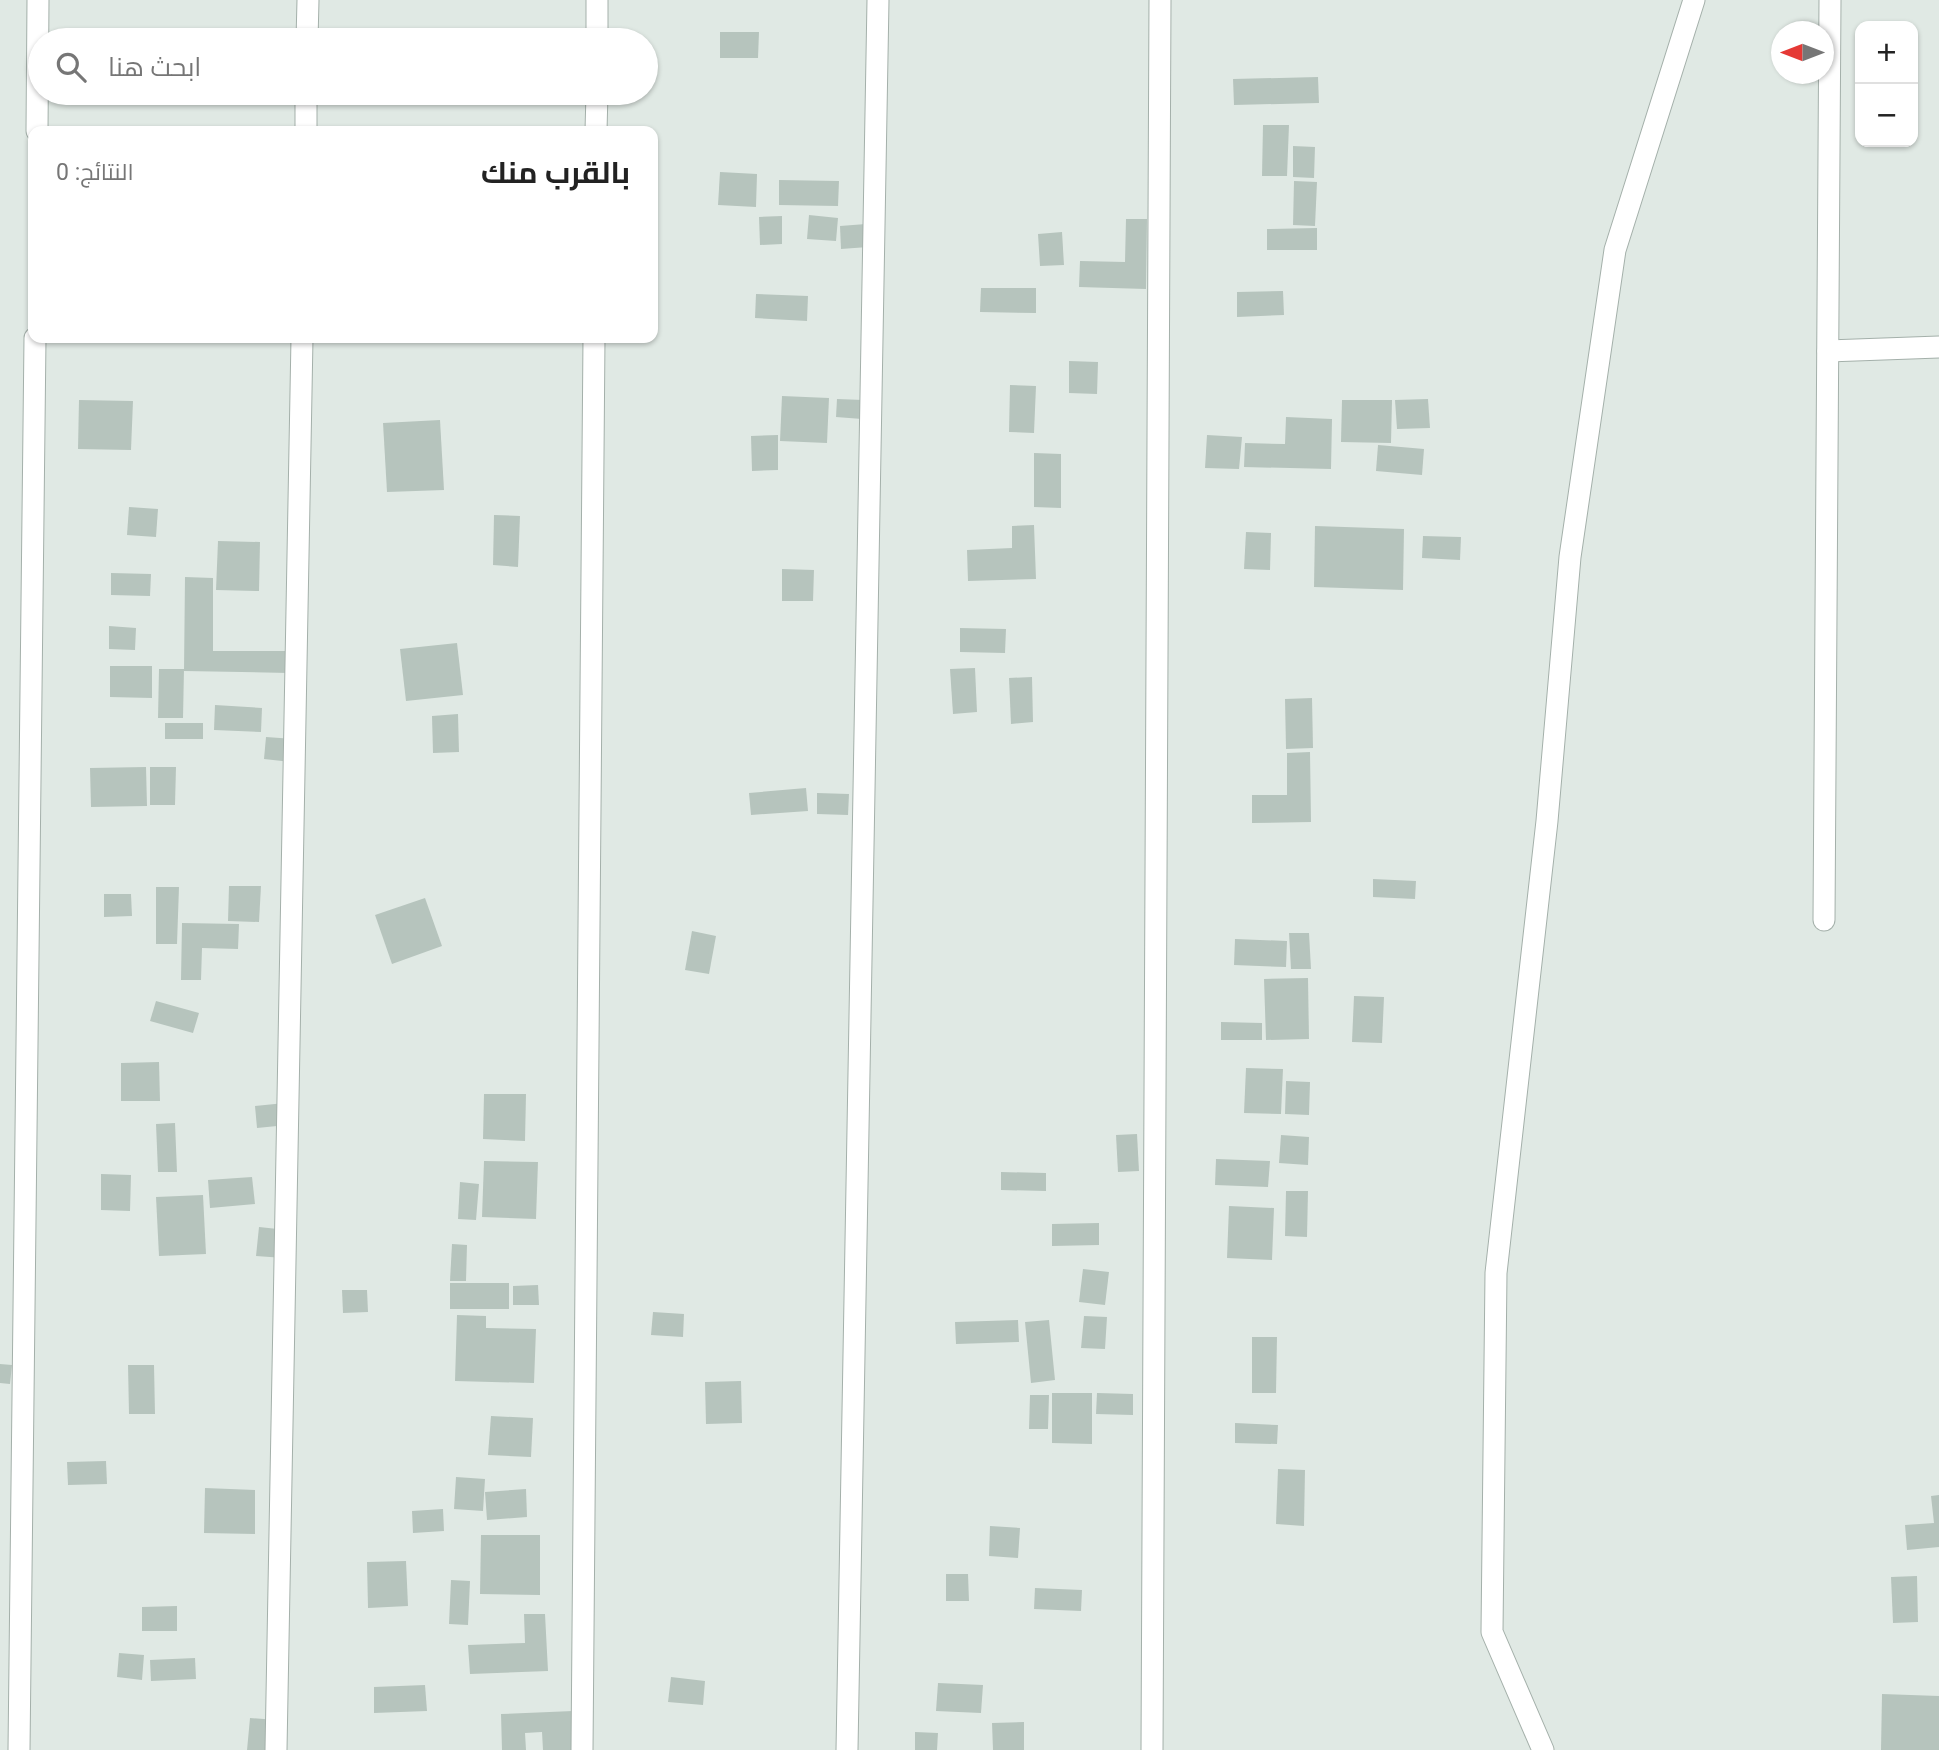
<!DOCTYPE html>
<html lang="ar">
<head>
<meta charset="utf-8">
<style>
	:root { --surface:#fff; --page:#f2f2f2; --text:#222; --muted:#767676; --line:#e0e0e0 }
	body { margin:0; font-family:Roboto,Cairo,sans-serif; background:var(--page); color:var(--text); direction:rtl }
	.controls { position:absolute; right:21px; top:21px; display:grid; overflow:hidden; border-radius:14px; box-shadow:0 2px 5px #0004 }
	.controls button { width:63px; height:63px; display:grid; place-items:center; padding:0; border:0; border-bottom:2px solid var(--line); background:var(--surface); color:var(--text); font:35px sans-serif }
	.compass { position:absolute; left:1771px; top:21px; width:63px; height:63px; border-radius:50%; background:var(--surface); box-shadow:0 2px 5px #0004; rotate:270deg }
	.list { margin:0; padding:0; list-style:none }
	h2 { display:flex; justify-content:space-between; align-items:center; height:91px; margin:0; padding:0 28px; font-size:30px }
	h2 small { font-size:23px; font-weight:400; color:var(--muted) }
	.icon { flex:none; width:38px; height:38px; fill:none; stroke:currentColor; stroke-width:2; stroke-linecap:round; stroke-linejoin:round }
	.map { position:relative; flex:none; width:1939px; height:1750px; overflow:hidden; direction:ltr }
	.search { position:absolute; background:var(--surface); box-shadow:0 2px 5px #0004; left:28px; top:28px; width:630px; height:77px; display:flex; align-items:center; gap:18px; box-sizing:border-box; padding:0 24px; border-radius:38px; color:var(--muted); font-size:26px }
	.panel { position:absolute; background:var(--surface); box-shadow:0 2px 5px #0004; left:28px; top:126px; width:630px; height:217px; border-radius:14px; direction:rtl }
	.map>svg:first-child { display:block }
	.building { fill:#b6c4bd }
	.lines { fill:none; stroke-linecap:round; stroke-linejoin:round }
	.minor-casing { stroke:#a4b0aa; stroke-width:23 }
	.minor { stroke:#fff; stroke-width:21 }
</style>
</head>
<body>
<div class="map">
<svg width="1939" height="1750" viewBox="0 0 1939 1750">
	<rect width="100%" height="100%" fill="#e0e9e4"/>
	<g class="building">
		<polygon points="720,32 759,32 758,58 720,58"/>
		<polygon points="1318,77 1319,103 1234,105 1233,79"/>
		<polygon points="1263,125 1289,125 1287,176 1262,176"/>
		<polygon points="1293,146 1315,147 1314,178 1293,177"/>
		<polygon points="720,172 757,174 756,207 718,205"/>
		<polygon points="779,180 839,181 838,206 779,205"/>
		<polygon points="1294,181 1317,182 1315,226 1293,225"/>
		<polygon points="809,215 838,218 836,241 807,239"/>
		<polygon points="782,216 782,244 760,245 759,217"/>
		<polygon points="1126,219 1147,219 1146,289 1079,287 1080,261 1125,262"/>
		<polygon points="866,224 868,247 841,249 840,226"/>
		<polygon points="1317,228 1317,250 1267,250 1267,229"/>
		<polygon points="1062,232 1064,265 1040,266 1038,234"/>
		<polygon points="981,288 1036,288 1036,313 980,312"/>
		<polygon points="1283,291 1284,315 1237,317 1237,292"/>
		<polygon points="756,294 808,296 807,321 755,318"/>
		<polygon points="1069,361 1098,362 1097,394 1069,393"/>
		<polygon points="1010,385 1036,386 1034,433 1009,432"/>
		<polygon points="782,396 829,398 827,443 780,441"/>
		<polygon points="837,399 863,400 862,419 836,417"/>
		<polygon points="1428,399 1430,428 1397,429 1395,400"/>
		<polygon points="79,400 133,401 131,450 78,449"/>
		<polygon points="1342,400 1392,400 1391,443 1341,442"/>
		<polygon points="1286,417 1332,419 1331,469 1244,467 1245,443 1285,444"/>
		<polygon points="440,420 444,490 387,492 383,423"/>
		<polygon points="778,435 778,470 752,471 751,436"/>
		<polygon points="1207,435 1242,437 1239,469 1205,468"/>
		<polygon points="1378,445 1424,449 1422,475 1376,471"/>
		<polygon points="1034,453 1061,454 1061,508 1034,507"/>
		<polygon points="129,507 158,509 156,537 127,535"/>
		<polygon points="494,515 520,516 518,567 493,565"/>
		<polygon points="1034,525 1036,579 968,581 967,550 1012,548 1012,526"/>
		<polygon points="1315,526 1404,529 1403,590 1314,587"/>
		<polygon points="1246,532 1271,533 1270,570 1244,569"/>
		<polygon points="1423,536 1461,537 1460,560 1422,558"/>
		<polygon points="218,541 260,542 259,591 216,590"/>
		<polygon points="782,569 814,570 813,601 782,601"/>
		<polygon points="111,573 151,574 150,596 111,595"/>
		<polygon points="185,577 213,578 213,651 290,651 289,673 184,671"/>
		<polygon points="109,626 136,628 135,650 109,649"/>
		<polygon points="960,628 1006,629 1005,653 960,652"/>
		<polygon points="457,643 463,695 406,701 400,649"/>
		<polygon points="110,666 152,666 152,698 110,697"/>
		<polygon points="975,668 977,712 953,714 950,669"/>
		<polygon points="159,669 184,669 183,718 158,718"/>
		<polygon points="1032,677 1033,722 1011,724 1009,678"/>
		<polygon points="1312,698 1313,748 1286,749 1285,699"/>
		<polygon points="215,705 262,708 261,732 214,730"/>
		<polygon points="458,714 459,752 433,753 432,716"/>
		<rect x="165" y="723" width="38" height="16"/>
		<polygon points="266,737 294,739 291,762 264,759"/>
		<polygon points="1310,752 1311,822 1252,823 1252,795 1287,795 1287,753"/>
		<polygon points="146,767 147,806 91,807 90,768"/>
		<polygon points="150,767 176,767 175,805 150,805"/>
		<polygon points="806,788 808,811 751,815 749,793"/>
		<polygon points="817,793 849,794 848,815 817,814"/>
		<polygon points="1373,879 1416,881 1415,899 1373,897"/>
		<polygon points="229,886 261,886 259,922 228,921"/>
		<polygon points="156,887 179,887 177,944 156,944"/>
		<polygon points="104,894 131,894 132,916 104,917"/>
		<polygon points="425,898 442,946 392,964 375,915"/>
		<polygon points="182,923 239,924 238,949 202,948 201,980 181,980"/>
		<polygon points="692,931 716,936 709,974 685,970"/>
		<polygon points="1289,933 1309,933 1311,969 1291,969"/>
		<polygon points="1235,939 1287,941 1286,967 1234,965"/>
		<polygon points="1308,978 1309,1039 1266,1040 1264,979"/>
		<polygon points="1354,996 1384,997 1382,1043 1352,1042"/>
		<polygon points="156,1001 199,1013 193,1033 150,1021"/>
		<polygon points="1221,1022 1262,1023 1262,1040 1221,1040"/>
		<polygon points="159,1062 160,1101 121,1101 121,1063"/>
		<polygon points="1246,1068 1283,1069 1281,1114 1244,1113"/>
		<polygon points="1286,1081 1310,1082 1309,1115 1285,1114"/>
		<polygon points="484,1094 526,1094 525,1141 483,1139"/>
		<polygon points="285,1103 287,1125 257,1128 255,1106"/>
		<polygon points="175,1123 177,1172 158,1172 156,1124"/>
		<polygon points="1137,1134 1139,1171 1118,1172 1116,1135"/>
		<polygon points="1281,1135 1309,1137 1308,1165 1279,1163"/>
		<polygon points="1216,1159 1270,1161 1268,1187 1215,1185"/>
		<polygon points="484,1161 538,1162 536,1219 482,1217"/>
		<polygon points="1001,1172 1046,1173 1046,1191 1001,1190"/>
		<polygon points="101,1174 131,1175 130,1211 101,1210"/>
		<polygon points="252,1177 255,1204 210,1208 208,1180"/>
		<polygon points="460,1182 479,1184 476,1220 458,1219"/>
		<polygon points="1286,1191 1308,1191 1307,1237 1285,1236"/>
		<polygon points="203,1195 206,1254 159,1256 156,1197"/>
		<polygon points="1229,1206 1274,1208 1272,1260 1227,1258"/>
		<polygon points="1099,1223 1099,1245 1052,1246 1052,1224"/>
		<polygon points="259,1227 287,1230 284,1258 256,1256"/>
		<polygon points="452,1244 467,1245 466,1281 450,1281"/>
		<polygon points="1083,1269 1109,1272 1105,1305 1079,1302"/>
		<rect x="450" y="1283" width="59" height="26"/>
		<polygon points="538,1285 539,1305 513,1305 513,1286"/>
		<polygon points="342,1290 367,1290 368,1312 343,1313"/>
		<polygon points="653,1312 684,1314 683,1337 651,1335"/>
		<polygon points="457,1315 486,1316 486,1328 536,1329 534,1383 455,1381"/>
		<polygon points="1084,1316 1107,1317 1105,1349 1081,1348"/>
		<polygon points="1018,1320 1019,1342 956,1344 955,1322"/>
		<polygon points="1049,1320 1055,1380 1031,1383 1025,1322"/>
		<polygon points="1252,1337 1277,1337 1276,1393 1252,1393"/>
		<polygon points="0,1364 12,1365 10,1384 0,1383"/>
		<polygon points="128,1365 154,1365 155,1414 129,1414"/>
		<polygon points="741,1381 742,1423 706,1424 705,1382"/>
		<polygon points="1052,1393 1092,1393 1092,1444 1052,1443"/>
		<polygon points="1097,1393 1133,1394 1133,1415 1096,1414"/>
		<polygon points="1030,1395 1049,1395 1048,1429 1029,1429"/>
		<polygon points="491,1416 533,1418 531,1457 488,1455"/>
		<polygon points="1235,1423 1278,1425 1277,1444 1235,1443"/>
		<polygon points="106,1461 107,1484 68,1485 67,1462"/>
		<polygon points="1278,1469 1305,1470 1304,1526 1276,1524"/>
		<polygon points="456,1477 485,1479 483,1511 454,1509"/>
		<polygon points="205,1488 255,1490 255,1534 204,1533"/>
		<polygon points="526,1489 527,1517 487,1520 485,1492"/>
		<polygon points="1939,1495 1939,1547 1907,1550 1905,1525 1934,1523 1931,1496"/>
		<polygon points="443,1509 444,1531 413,1533 412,1511"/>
		<polygon points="990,1526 1020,1528 1018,1558 989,1556"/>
		<polygon points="481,1535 540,1535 540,1595 480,1594"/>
		<polygon points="406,1561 408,1606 368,1608 367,1562"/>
		<polygon points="946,1574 968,1574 969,1601 946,1601"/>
		<polygon points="1917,1576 1918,1622 1893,1623 1891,1577"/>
		<polygon points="451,1580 470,1581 468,1625 449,1624"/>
		<polygon points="1035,1588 1082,1590 1081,1611 1034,1609"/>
		<polygon points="177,1606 177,1631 142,1631 142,1607"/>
		<polygon points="524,1614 545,1614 548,1671 470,1674 468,1645 525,1643"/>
		<polygon points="119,1653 144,1655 142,1680 117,1677"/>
		<polygon points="195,1658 196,1679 151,1681 150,1660"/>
		<polygon points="671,1677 705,1681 703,1705 668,1702"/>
		<polygon points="938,1683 983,1685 981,1713 936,1711"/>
		<polygon points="425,1685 427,1711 374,1713 374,1687"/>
		<polygon points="1882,1694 1939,1696 1939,1750 1881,1750"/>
		<polygon points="573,1711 574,1750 543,1750 542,1732 525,1733 526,1750 502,1750 501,1714"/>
		<polygon points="250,1718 277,1720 274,1750 247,1750"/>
		<polygon points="1024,1722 1024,1750 993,1750 992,1723"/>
		<polygon points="915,1732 938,1733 937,1750 915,1750"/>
	</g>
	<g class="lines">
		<g class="minor-casing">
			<g id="minor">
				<polyline points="307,40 308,0"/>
				<polyline points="597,40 597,0"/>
				<polyline points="37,131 38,0"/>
				<polyline points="306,131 306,93"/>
				<polyline points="596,131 597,93"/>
				<polyline points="1828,351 1939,347"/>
				<polyline points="1824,920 1830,0"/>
				<polyline points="19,1750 35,338"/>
				<polyline points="276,1750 302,338"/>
				<polyline points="582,1750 594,338"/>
				<polyline points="847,1750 878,0"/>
				<polyline points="1152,1750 1160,0"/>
				<polyline points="1543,1750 1492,1632 1496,1273 1547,821 1570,557 1615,250 1694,0"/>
			</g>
		</g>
		<use href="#minor" class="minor"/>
	</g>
</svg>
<div class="controls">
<button>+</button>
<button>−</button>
</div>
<svg class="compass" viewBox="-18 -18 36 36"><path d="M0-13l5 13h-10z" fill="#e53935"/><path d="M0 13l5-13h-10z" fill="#767676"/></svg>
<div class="search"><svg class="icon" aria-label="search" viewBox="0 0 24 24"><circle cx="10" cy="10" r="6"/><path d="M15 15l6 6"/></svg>ابحث هنا</div>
<section class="panel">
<h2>بالقرب منك<small>النتائج: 0</small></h2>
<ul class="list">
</ul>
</section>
</div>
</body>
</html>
